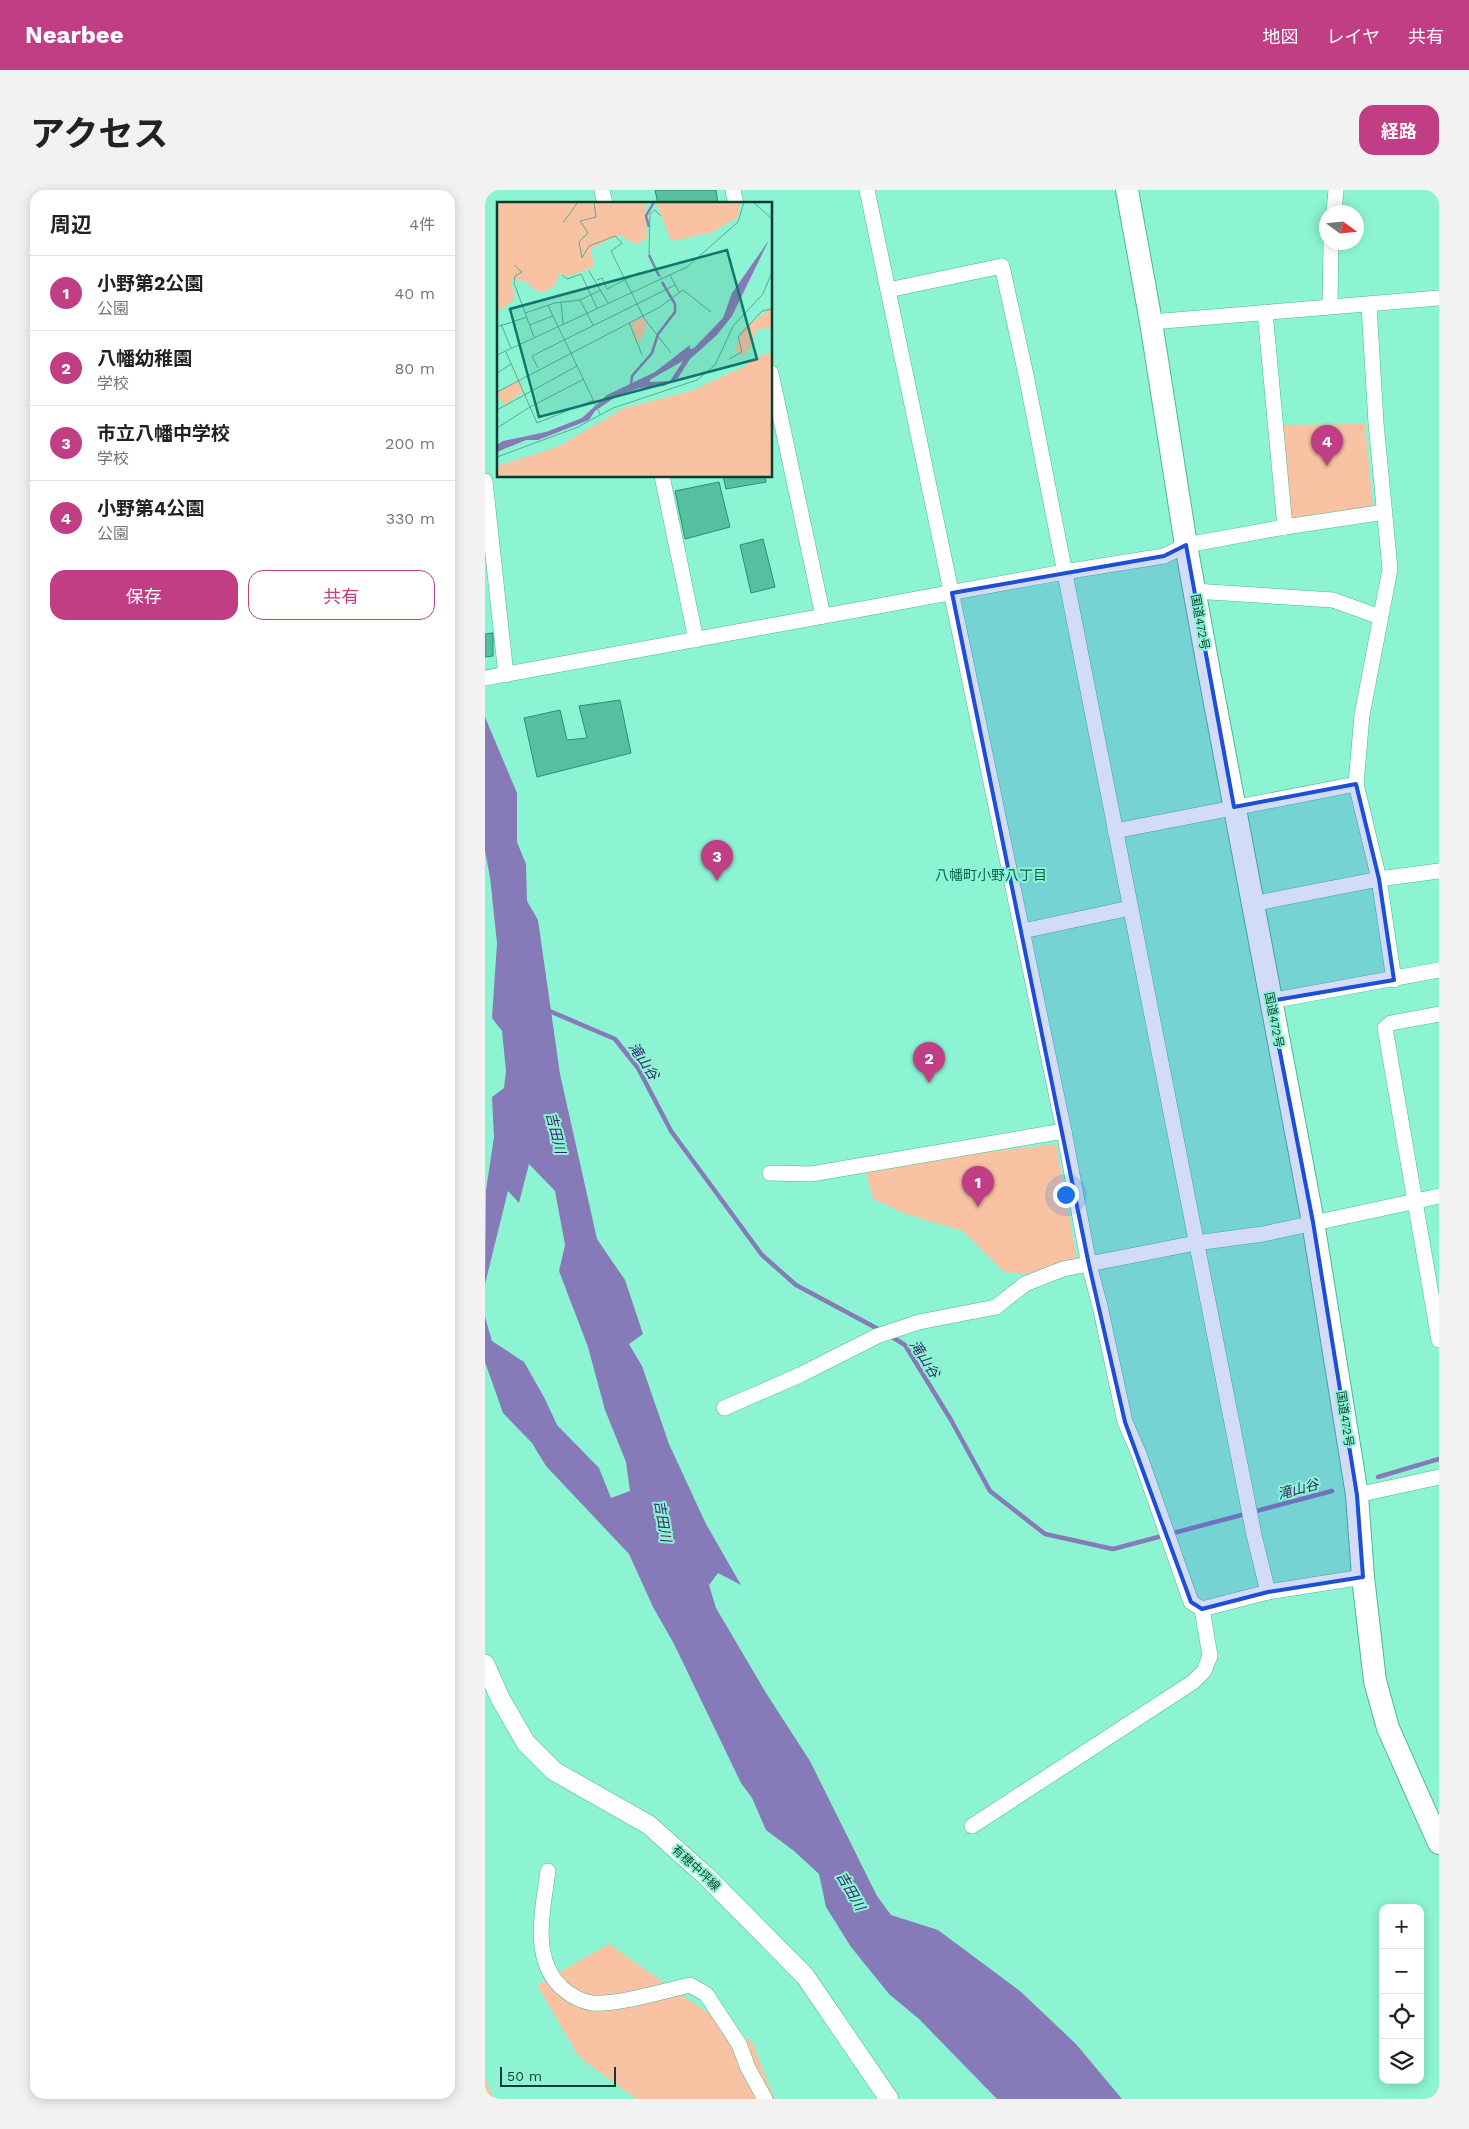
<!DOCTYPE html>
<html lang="ja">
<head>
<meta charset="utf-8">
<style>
	:root { --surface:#fff; --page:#f2f2f2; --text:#222; --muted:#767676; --line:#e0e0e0; --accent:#c13e84 }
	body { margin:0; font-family:"Work Sans","Noto Sans JP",sans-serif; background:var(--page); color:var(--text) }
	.controls { position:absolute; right:15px; bottom:15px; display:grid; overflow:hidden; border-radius:10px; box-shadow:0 2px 12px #0003 }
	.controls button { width:45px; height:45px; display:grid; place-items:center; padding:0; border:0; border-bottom:1px solid var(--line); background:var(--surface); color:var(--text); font:25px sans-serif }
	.compass { position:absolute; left:834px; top:15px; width:45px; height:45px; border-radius:50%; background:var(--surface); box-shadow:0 2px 12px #0003; rotate:105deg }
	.scale { position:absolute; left:15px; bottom:12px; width:116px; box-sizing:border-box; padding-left:5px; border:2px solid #0f3c30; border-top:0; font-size:14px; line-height:18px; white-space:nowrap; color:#0f3c30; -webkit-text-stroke:4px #8df4d3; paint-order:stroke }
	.you { position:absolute; left:580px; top:1004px; width:18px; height:18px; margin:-12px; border:4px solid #fff; border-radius:50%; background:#1a73e8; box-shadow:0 0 0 8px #1a73e833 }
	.badge { display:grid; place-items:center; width:32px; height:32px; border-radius:50%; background:var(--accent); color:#fff; font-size:16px; font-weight:700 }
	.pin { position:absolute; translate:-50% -41px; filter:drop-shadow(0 1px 2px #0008) }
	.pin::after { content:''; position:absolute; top:26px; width:18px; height:15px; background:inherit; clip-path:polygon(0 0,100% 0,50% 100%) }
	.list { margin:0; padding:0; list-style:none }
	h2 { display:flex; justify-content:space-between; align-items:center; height:65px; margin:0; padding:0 20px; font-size:21px }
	h2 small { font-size:16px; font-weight:400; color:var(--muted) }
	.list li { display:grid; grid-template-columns:32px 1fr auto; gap:15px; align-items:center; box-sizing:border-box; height:75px; padding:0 20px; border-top:1px solid var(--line) }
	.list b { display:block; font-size:19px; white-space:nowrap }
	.list p { margin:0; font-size:16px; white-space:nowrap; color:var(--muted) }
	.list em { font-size:16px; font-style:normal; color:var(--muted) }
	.actions { display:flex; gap:10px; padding:15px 20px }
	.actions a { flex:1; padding:11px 0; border:1px solid var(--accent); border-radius:15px; text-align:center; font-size:18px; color:var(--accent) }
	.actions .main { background:var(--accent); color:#fff }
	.icon { flex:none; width:28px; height:28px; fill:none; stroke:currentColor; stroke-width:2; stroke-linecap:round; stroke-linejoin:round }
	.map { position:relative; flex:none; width:954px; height:1909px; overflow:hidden; border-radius:15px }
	header { display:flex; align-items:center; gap:30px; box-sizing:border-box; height:70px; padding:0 25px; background:var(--accent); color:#fff }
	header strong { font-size:24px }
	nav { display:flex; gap:28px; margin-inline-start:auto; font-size:18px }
	.intro { display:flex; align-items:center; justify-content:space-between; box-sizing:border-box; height:120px; padding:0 30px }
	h1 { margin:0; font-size:35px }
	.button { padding:12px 22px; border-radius:15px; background:var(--accent); color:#fff; font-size:18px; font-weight:700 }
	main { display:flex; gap:30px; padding:0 30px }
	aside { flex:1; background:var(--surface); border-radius:15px; box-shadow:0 2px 12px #0003 }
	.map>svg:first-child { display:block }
	.green { fill:#f8c2a3 }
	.water { fill:#867bb8 }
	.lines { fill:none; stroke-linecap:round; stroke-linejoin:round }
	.stream { stroke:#867bb8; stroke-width:4.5 }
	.building { fill:#57bfa0; stroke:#1f9275 }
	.minor-casing { stroke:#4db698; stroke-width:16 }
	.major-casing { stroke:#4db698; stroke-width:20 }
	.highway-casing { stroke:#4db698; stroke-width:24 }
	.minor { stroke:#fff; stroke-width:15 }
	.major { stroke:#fff; stroke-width:19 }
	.highway { stroke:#fff; stroke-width:22 }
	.marked { fill:#1d4ed8; fill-opacity:0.2; stroke:#1d4ed8; stroke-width:4; stroke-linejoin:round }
	.labels { text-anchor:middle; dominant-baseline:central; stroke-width:4; stroke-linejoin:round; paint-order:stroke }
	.street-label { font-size:12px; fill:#0f3c30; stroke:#8df4d3 }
	.neighbourhood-label { font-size:14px; fill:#07654f; stroke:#8df4d3 }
	.water-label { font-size:14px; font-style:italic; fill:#3a266f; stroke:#8df4d3 }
	.inset-river { fill:none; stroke:#867bb8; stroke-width:2.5 }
	.inset-road { fill:none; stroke:#5baa92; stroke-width:1 }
	.view { fill:#0f766e; fill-opacity:0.15; stroke:#0f766e; stroke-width:2.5 }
	.inset-edge { fill:none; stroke:#0f3c30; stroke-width:2.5 }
</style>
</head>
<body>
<header>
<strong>Nearbee</strong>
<nav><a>地図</a><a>レイヤ</a><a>共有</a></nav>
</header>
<div class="intro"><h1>アクセス</h1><a class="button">経路</a></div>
<main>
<aside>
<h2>周辺<small>4件</small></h2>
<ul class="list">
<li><span class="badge">1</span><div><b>小野第2公園</b><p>公園</p></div><em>40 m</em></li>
<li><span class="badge">2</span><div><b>八幡幼稚園</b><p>学校</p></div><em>80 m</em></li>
<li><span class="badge">3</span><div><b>市立八幡中学校</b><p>学校</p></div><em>200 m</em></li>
<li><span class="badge">4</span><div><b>小野第4公園</b><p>公園</p></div><em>330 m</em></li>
</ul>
<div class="actions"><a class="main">保存</a><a>共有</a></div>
</aside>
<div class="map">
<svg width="954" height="1909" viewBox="0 0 954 1909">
	<rect width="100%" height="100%" fill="#8df4d3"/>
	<g class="green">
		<polygon points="880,234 888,318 805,330 796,235"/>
		<polygon points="571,954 592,1069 543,1084 519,1082 478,1041 421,1024 388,1009 381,982 479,965"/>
		<polygon points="124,1754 205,1811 267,1852 290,1909 151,1909 94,1867 52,1795"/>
		<polygon points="0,1887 9,1909 0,1909"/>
	</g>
	<polygon class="water" points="0,527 32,603 32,652 41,674 42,711 53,730 75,884 112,1049 140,1090 158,1144 144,1154 157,1176 184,1254 221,1334 256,1395 233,1383 224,1395 231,1418 281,1503 325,1571 392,1706 406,1725 453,1740 535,1801 591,1854 637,1909 512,1909 434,1829 404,1804 366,1757 341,1717 334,1684 309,1661 281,1640 267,1608 256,1593 189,1454 168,1417 144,1364 61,1276 47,1253 18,1223 0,1172 0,1127 7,1151 39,1172 59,1207 72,1235 114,1278 126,1308 145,1301 141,1272 120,1220 103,1157 74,1081 80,1055 70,1001 44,974 34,1013 23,1001 0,1094 1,1000 9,947 7,907 19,898 21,881 17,841 7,828 12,753 5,687 0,661"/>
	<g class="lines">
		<g class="stream">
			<polyline points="62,820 130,849 153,878 186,941 277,1065 311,1095 395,1140"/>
			<polyline points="404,1145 420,1155 466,1230 505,1301 560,1344 628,1359 847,1301"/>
			<polyline points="893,1287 954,1269"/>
		</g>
	</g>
	<g class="building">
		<polygon points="170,0 231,0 233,14 173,14"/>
		<polygon points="238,286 280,286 281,292 241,299"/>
		<polygon points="234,292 245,337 200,349 190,301"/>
		<polygon points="278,349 290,397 266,403 255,355"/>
		<polygon points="8,443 8,466 0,467 0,444"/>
		<polygon points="135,510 146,563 52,587 39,528 75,520 82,550 102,548 94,516"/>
	</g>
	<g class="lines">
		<g class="minor-casing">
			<g id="minor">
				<polyline points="117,0 120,14"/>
				<polyline points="248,0 251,14"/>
				<polyline points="382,0 579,941 604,1075 615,1116 640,1232 654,1264 706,1412 717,1419 725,1466 719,1481 708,1492 487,1636"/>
				<polyline points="849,22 851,0"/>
				<polyline points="403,100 517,76 541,185 769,1345 783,1402"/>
				<polyline points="884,115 891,233 905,379 877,525 871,594 894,689 909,790"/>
				<polyline points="845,116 846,52"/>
				<polyline points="780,122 800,337 900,322"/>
				<polyline points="666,132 954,108"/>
				<polyline points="286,183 338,426"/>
				<polyline points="177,286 211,450"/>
				<polyline points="0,291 21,485"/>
				<polyline points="709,401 848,410 895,427"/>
				<polyline points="0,488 579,382 679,366 701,355 800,337"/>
				<polyline points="630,641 871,594"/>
				<polyline points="767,714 894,689 954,681"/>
				<polyline points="538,741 645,718"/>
				<polyline points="785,811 954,780"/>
				<polyline points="954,824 906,833 900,838 954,1150"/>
				<polyline points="285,983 326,984 579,941"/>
				<polyline points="239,1218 315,1185 392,1146 434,1132 511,1117 540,1094 578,1079 711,1053 778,1044 954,1006"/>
				<polyline points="872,1305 954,1287"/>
				<polyline points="717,1419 783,1402 878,1387"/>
				<path d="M63,1681c-5,38 -18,87 14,117 9,8 18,13 30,15 25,2 72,-12 98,-18l16,9 33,50 9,24 17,31"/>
			</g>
		</g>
		<g class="major-casing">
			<polyline id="major" points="0,1474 15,1508 41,1553 69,1581 164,1635 222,1687 320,1786 404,1909"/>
		</g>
		<g class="highway-casing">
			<polyline id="highway" points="642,0 666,132 701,355 723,476 828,1032 872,1305 878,1387 890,1491 903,1538 954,1653"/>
		</g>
		<use href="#minor" class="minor"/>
		<use href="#major" class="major"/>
		<use href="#highway" class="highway"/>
	</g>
	<path class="marked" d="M701,355l48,262 122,-23 23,95 15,101 -124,21 43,221 44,273 6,82 -95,15 -66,17 -11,-7 -66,-180 -36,-157 -137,-672 212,-37z"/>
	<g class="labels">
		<g class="street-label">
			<text transform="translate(715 432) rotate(80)">国道472号</text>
			<text transform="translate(789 830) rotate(79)">国道472号</text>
			<text transform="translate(860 1229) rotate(81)">国道472号</text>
			<text transform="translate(211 1678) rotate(43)">有穂中坪線</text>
		</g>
		<g class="neighbourhood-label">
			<text x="506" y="685">八幡町小野八丁目</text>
		</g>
		<g class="water-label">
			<text transform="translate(159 871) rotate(56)">滝山谷</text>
			<text transform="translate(71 943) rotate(76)">吉田川</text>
			<text transform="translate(440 1169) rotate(57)">滝山谷</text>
			<text transform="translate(813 1299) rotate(-15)">滝山谷</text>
			<text transform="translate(178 1331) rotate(80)">吉田川</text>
			<text transform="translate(366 1701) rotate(60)">吉田川</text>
		</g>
	</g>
	<g transform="translate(12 12)">
		<rect width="275" height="275" fill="#8df4d3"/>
		<path d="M0,0h148l2,37 -12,5 -16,-9 -28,14 3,18 -24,9 -12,-2 -2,10 -9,7 -10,1 -12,-11 -14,-1 4,19 -18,13zM159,0h84v2l-2,13 -27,16 -40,8zM275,106v20l-15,1 -8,21 -7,6 -7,-6 7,-20zM146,115l4,8 -8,19 -9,-21zM275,151v124h-275v-11l60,-19 67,-39 67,-17 52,-24 16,-11zM21,178l5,12 -19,13 -7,-11z" fill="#f8c2a3"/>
		<path d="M272,38l-37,76 -15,19 -27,24 -12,19 -14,8 -25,2 -22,8 -22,15 -6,9 -51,20h-12l-29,12v-7l6,-4 43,-9 36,-14 25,-23 48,-23 35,-27v4l4,-1 29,-30 9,-25zM186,159l-13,20 -21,1 2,-3z" fill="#867bb8" fill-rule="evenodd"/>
		<path class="inset-river" d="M152,25l-3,-11 8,-14M152,53l10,21M134,182l1,-8 20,-23 6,-19 17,-22v-8l-13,-22"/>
		<path class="inset-road" d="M97,0l2,15 -16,4 8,12 -9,9 3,16 7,-12 26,-10 7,7 -11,8 33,67 27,35M256,0l19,17M164,14l-6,-6 -5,4 -1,40 12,24M66,21l15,-21M17,63l8,7 -7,4 -1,7 20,54M92,69l19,32M65,73l5,4 14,-5 16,34M173,73l9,17M100,78l5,-2 5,11 33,-17M83,98l13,25M64,100l2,22M28,111l30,-10 25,-3 21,-10M56,114l47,98M132,120l13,33M4,122l10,24M32,123l24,-9 -5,-11M0,125l30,-10M9,150l31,71 57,-23M0,153l190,-88 51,-45 6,-20M232,157l13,-7 -4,-15 24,-26 10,-2M41,166l-6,-12 143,-71M0,171l14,-9M0,190l163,-85 23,-17 28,22M0,208l80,-44M0,226l33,-21 54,-28M0,255l81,-30 35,-19 84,-28 18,-15 18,-39 30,-32 9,-22"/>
		<path class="view" d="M230,48l30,109 -218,58 -29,-108z"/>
		<rect width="275" height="275" class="inset-edge"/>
	</g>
</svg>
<div class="controls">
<button>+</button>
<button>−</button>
<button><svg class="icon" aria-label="locate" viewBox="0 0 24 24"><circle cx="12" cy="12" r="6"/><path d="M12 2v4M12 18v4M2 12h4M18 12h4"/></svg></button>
<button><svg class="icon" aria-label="layers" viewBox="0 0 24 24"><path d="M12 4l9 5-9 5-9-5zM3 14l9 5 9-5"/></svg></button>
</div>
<svg class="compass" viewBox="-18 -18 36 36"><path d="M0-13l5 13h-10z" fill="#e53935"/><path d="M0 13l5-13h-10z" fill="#767676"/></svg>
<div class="scale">50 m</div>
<div class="you"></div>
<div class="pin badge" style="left:493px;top:1017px">1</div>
<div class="pin badge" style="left:444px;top:893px">2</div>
<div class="pin badge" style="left:232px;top:691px">3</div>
<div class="pin badge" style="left:842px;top:276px">4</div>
</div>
</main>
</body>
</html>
